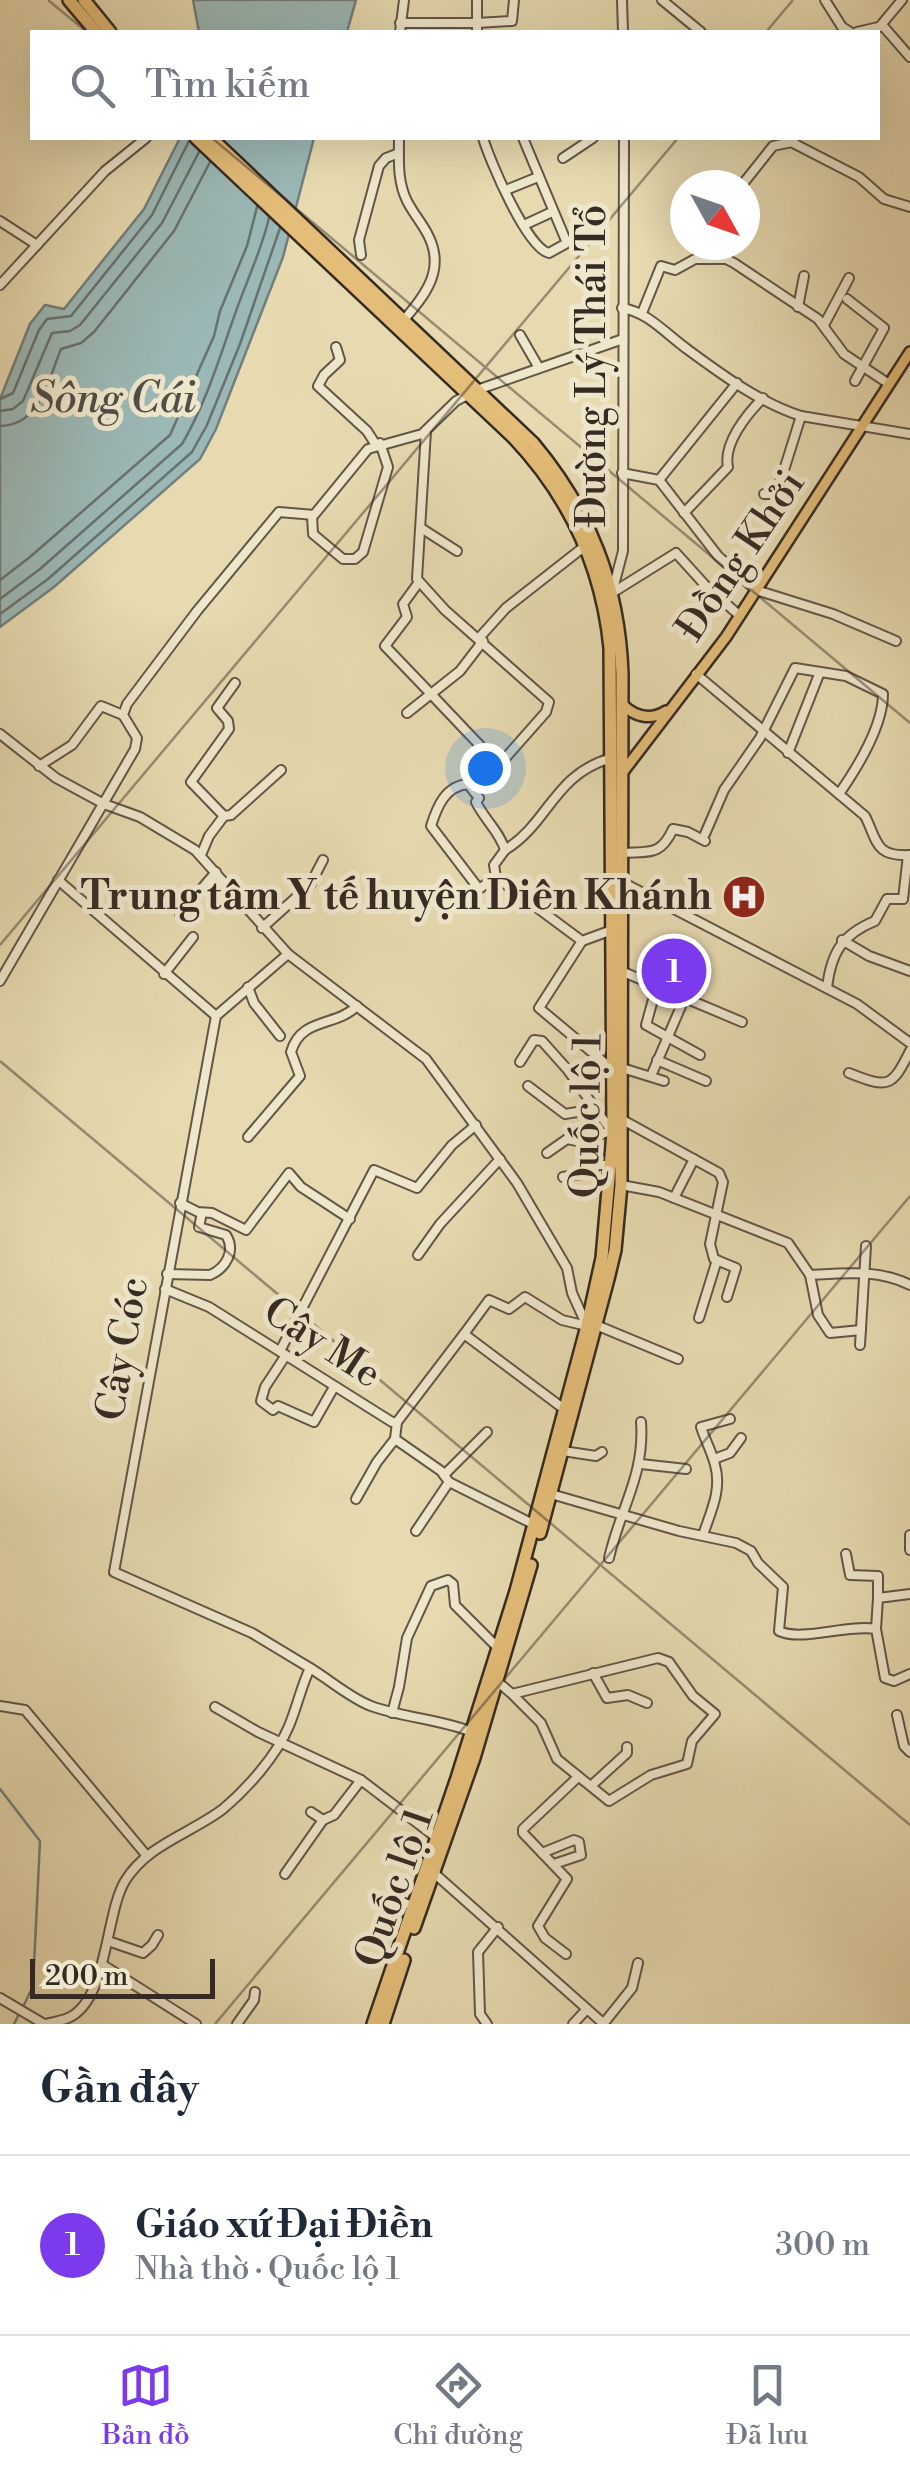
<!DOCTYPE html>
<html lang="vi">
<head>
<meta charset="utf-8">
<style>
	:root { --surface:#fff; --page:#f6f6f7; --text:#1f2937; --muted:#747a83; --line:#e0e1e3; --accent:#7c3aed }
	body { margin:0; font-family:"Libre Bodoni",serif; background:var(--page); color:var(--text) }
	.compass { position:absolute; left:670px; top:170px; width:90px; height:90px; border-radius:50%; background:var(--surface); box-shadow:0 10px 40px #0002; rotate:130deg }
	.scale { position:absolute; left:30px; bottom:25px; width:185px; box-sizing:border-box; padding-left:10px; border:5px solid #362a24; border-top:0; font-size:28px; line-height:35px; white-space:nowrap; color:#362a24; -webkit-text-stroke:8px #efe7cc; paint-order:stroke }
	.you { position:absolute; left:485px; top:768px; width:35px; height:35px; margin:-25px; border:8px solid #fff; border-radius:50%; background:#1a73e8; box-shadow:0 0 0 15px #1a73e833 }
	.badge { display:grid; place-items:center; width:65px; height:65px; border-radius:50%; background:var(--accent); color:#fff; font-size:32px; font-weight:700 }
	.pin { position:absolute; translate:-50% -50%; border:5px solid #fff; box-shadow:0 2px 10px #0006 }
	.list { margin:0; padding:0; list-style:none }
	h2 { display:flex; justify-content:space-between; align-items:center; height:130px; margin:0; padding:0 40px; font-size:42px }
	h2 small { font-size:32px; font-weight:400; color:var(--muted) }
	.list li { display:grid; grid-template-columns:65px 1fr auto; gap:30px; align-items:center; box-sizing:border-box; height:180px; padding:0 40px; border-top:2px solid var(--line) }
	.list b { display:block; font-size:38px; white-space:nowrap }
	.list p { margin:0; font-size:32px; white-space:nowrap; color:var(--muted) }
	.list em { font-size:32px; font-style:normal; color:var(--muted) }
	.icon { flex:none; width:55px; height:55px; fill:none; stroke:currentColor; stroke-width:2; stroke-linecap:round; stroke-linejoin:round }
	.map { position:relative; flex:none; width:910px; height:2024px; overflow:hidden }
	.search { position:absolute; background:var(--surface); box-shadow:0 10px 40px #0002; left:30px; right:30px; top:30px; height:110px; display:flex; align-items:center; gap:25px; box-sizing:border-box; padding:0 35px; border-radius:0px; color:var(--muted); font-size:38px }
	.sheet { height:310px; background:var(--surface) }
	nav { display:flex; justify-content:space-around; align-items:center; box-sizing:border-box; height:140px; border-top:2px solid var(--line); background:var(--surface); font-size:28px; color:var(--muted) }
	nav a { display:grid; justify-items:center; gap:5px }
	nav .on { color:var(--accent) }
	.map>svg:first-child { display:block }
	.water { fill:#9bb8b6; stroke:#737f7c; stroke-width:2.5 }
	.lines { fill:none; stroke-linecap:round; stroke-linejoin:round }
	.shore { stroke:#68716d; stroke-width:2.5 }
	.stream { stroke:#737f7c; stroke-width:2.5 }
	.minor-casing { stroke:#625647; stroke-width:12 }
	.major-casing { stroke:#362a24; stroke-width:14 }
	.highway-casing { stroke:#362a24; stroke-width:16 }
	.minor { stroke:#efe7cc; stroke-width:8 }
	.major { stroke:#e4bd78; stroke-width:9 }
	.highway { stroke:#e4bd78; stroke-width:11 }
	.ticks { fill:none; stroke:#362a24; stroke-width:2.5; stroke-opacity:0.45 }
	.labels { text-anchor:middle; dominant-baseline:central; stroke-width:10; stroke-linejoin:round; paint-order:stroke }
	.street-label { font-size:40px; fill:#362a24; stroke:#efe7cc }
	.poi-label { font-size:40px; font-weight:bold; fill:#362a24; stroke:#efe7cc; text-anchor:end }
	.water-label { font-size:42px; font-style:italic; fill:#4f4e48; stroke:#efe7cc }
</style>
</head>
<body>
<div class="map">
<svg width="910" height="2024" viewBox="0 0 910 2024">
	<rect width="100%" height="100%" fill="#e7dab0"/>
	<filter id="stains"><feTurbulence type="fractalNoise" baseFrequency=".002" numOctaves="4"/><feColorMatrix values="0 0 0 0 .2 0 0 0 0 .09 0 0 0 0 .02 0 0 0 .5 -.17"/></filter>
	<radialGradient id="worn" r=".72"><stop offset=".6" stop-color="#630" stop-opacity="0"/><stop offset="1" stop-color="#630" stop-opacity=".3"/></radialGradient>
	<g class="water">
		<polygon points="193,0 356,0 347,32 199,32"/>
		<polygon points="180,138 314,138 283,257 216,429 200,459 54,587 0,627 0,399 30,324 45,305 64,309 144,209"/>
	</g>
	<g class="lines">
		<g class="shore">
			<polyline points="0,399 13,393 39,330 47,319 71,316 152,215 189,141"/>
			<polyline points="0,411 13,409 23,401 52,333 70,331 80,325 162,223 199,152"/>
			<path d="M0,426c41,-1 48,-46 61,-77l20,-6 13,-11 80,-101 36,-69"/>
			<polyline points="0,580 30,557 170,435 214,336 220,311 247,246 257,207"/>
			<path d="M0,599l40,-30 142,-125c24,-41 37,-85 53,-130 11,-32 26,-62 34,-96"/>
			<polyline points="0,614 48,579 192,452 207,425 240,344 280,228"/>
		</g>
		<g class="stream">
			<polyline points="0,1789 40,1841 33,1986 23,2007"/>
			<polyline points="14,2024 19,2014"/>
		</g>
		<g class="minor-casing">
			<g id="minor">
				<polyline points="477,0 477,23 512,21 514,0"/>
				<polyline points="622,0 623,32"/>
				<polyline points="662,0 701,32"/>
				<polyline points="825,0 842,27 850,32"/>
				<polyline points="400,23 477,23 477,32"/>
				<polyline points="881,25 902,0"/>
				<polyline points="400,32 404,0"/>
				<polyline points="857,32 883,26 910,57"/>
				<path d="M399,138c0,21 -2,43 8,63 6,12 15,22 21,34 18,35 -3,60 -25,86"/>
				<path d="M483,138c7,23 44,110 66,115l18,-10 -44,-105"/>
				<polyline points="794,138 793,143 859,177 884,199 910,207"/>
				<polyline points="563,158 593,138"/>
				<polyline points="742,185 773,146 792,142"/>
				<polyline points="506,190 538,177"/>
				<polyline points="0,221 37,245"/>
				<polyline points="524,225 552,212"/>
				<polyline points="361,255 359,240 379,166 386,158 399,153"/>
				<polyline points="0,285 105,171 146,138"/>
				<polyline points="847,299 884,328 855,381"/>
				<polyline points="798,307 804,276"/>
				<path d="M622,308c26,4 44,26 65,41 34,25 73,54 114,67l109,18"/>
				<polyline points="642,313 661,266 675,270 695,259 726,259 734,263 818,319 844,354 889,384"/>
				<polyline points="824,325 849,278"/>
				<polyline points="520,335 539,368"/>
				<polyline points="336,347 340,360 324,375 318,386 367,431 376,445"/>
				<polyline points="426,431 417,579 445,610 549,702 546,712 500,764 487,760"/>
				<polyline points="622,473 659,480 718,556 756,590 833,614 896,641"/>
				<polyline points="659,480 737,383"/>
				<polyline points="764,494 774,494 779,486 801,416"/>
				<path d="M684,513l44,-46c-5,-23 18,-52 35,-69"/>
				<polyline points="312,516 313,534 343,559 355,559 363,552 388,467 380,443"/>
				<polyline points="421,528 457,551"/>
				<polyline points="612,593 623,551 624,138"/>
				<polyline points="612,593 676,553 705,585 740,616"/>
				<polyline points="479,638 506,608 585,546"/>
				<path d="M483,641l-23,30 -29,23 56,59v7l-19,24 11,14 -3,4c8,17 24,30 29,48l-11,15 2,12 86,64 30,-11"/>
				<path d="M696,674l169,142c13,26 10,41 45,39"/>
				<polyline points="407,713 431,694 385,646 407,617 403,604 419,582"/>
				<polyline points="0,734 56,778 104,804 140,817 195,850 288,954 426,1059 517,1183 567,1268 572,1293 587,1326"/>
				<polyline points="788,753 820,672"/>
				<polyline points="39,766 72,745 101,706 123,715"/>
				<path d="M468,784c-23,2 -31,23 -37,42l48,63 17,-12"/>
				<polyline points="224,816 191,782 229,729 228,721 217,708 235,683"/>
				<path d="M705,834l19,-44 36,-52 35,-70 51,8 37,18c0,32 -26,74 -44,100"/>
				<path d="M505,850c45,-28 48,-75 106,-92"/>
				<path d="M621,853c28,-2 39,4 52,-24l15,3 17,9"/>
				<polyline points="201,855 209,836 224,816 231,815 281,770"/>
				<polyline points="58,880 216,1016"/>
				<polyline points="622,882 857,1004 910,1043"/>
				<polyline points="903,899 908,855"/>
				<polyline points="180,914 216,872"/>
				<polyline points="262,928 310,885 323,860"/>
				<polyline points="842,940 869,956 910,971"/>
				<polyline points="582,941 539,1008 612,1069"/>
				<polyline points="288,954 216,1016 114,1572 252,1633 310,1668"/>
				<polyline points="621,971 742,1022"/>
				<polyline points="164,974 193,937"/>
				<polyline points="0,981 135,749 137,738 123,715 127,704 197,611 279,512 314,515 368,449 422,434 456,401 477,390 623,339"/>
				<polyline points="657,985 646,1025 700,1055"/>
				<polyline points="248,987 254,1003 280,1036"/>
				<path d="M827,988c4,-36 16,-54 48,-67l12,-22h16"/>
				<polyline points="657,1060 706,1081"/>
				<polyline points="520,1062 534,1040 542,1041 567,1069 613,1133"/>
				<polyline points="622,1068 664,1081"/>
				<path d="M849,1073c40,16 43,14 61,-22"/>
				<polyline points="651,1076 685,997"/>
				<polyline points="528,1086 565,1114 595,1109"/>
				<polyline points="621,1119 719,1173 723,1182 710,1244 714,1259 736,1268 727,1297"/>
				<path d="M248,1137l52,-61 -9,-24c10,-35 45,-25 66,-46"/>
				<polyline points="547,1153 567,1139 581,1142 610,1131"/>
				<polyline points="563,1177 592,1172 597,1165 612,1165"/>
				<polyline points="621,1185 659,1192 788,1243 810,1275 818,1315 830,1333 861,1330"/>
				<polyline points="674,1198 694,1159"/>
				<polyline points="180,1203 198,1212 212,1213 246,1230 289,1173 301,1187 350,1219"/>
				<polyline points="418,1255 440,1224 500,1159"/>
				<path d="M167,1274l43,1c16,-7 26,-24 16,-40l-27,-8 3,-14"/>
				<path d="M810,1275c34,-2 69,-6 100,10"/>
				<polyline points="165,1289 209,1307 392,1422 397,1422 464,1334 564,1409"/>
				<polyline points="699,1318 717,1260"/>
				<polyline points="596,1325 678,1359"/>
				<polyline points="464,1334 489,1300 509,1309 525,1297 562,1320 587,1326"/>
				<polyline points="860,1345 866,1246"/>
				<polyline points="280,1351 374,1170 417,1188 452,1145 476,1125"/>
				<polyline points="286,1355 265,1387 261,1401 273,1410 278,1406 314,1422 334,1387"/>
				<polyline points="397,1422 395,1439 441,1471 449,1482 537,1526"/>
				<polyline points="563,1451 596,1456 602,1452"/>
				<polyline points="714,1459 730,1453 741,1438"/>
				<polyline points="641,1464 686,1469"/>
				<polyline points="444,1475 487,1432"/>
				<path d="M551,1494l128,37 57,12 15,8 7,12 25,24 -4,44c23,11 68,-7 97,-2l9,49 9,3 16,-7"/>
				<polyline points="356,1499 377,1462 395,1439"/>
				<polyline points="416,1531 449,1482"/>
				<path d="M703,1535c8,-24 19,-45 12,-70 -3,-13 -10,-25 -14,-38l29,-8"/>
				<polyline points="910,1535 910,1550"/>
				<polyline points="846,1554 850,1575 878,1576 878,1598"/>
				<path d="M609,1558c11,-49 36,-83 32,-136"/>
				<polyline points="876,1629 878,1598 910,1594"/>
				<polyline points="593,1673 607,1698 628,1695 647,1703"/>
				<polyline points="498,1682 512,1694 658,1658 669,1662 693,1696 715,1714 692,1741 687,1764 651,1775 609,1801 557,1759 541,1723 512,1694"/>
				<polyline points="0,1706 25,1710 147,1856"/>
				<polyline points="215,1707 258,1732 361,1780 437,1838"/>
				<polyline points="392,1713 399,1687 407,1638 431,1586 448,1580 453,1584 455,1605 498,1648"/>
				<polyline points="897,1715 904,1746 910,1752"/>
				<polyline points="592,1785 627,1753 627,1747"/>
				<polyline points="311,1812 323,1820 334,1815 361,1780"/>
				<polyline points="542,1853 574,1840 579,1842 581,1855 554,1864"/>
				<polyline points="434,1873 604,2024"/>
				<polyline points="285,1874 323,1820"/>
				<polyline points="393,1899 413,1906"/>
				<polyline points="108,1941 143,1953 152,1945 158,1935"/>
				<polyline points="566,1954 545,1938 538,1926 567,1879 523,1833 523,1829 578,1777"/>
				<polyline points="103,1965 196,2024"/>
				<polyline points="0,1998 44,2024"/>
				<polyline points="604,2023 632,1988 638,1963"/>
				<path d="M46,2024c7,-2 15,-3 22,-6 40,-17 37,-104 57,-137 23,-37 65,-47 98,-72 24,-20 54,-54 66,-83 8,-19 12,-39 21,-58 20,12 40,30 61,38 33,12 68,13 101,26"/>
				<polyline points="237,2024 254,2000 255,1992"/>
				<polyline points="487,2024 480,2014 478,1952 498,1927"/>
				<polyline points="573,2024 587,2009"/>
			</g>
		</g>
		<g class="major-casing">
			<g id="major">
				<path d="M622,704c13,13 28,17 44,7"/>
				<polyline points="623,772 726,637 910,352"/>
			</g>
		</g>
		<g class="highway-casing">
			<g id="highway">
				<polyline points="69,0 96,32"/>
				<polyline points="84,0 110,32"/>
				<path d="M196,138l317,299c57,60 89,129 97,211l3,485 -11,125 -15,68 -71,265 -59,187 -84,246"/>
				<path d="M211,138l322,305c57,68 86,142 89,231l-1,511 -6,65 -7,29 -68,254"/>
				<polyline points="414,1928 474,1758 531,1565"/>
				<polyline points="383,2024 404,1960"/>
			</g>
		</g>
		<use href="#minor" class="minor"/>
		<use href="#major" class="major"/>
		<use href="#highway" class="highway"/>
	</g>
	<path class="ticks" d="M48,0l39,32M766,32l27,-32M212,138l698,585M0,945l678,-807M0,1061l910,764M215,2024l695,-828"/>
	<defs>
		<g id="hospital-disc" transform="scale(2.25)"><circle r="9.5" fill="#8f2418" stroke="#efe7cc"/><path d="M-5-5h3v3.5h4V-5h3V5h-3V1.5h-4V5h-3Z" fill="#fff"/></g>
	</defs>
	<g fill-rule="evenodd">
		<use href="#hospital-disc" x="744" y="897"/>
	</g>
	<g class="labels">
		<g class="street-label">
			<text transform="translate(593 366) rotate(-90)">Đường Lý Thái Tổ</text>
			<text transform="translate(741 556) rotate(-56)">Đồng Khởi</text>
			<text transform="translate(587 1116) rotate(-89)">Quốc lộ 1</text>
			<text transform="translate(322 1343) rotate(33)">Cây Me</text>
			<text transform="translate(123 1349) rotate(-80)">Cây Cóc</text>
			<text transform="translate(395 1888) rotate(-71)">Quốc lộ 1</text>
		</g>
		<g class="poi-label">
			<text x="712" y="897">Trung tâm Y tế huyện Diên Khánh</text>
		</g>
		<g class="water-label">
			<text x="113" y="399">Sông Cái</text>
		</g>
	</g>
	<rect width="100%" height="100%" filter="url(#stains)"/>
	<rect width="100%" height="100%" fill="url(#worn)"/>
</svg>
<svg class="compass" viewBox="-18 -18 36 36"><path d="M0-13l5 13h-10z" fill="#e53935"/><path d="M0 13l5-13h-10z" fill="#747a83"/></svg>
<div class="scale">200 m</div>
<div class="you"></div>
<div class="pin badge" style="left:674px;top:971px">1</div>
<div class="search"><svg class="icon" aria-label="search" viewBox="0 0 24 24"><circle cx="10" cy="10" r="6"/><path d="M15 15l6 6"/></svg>Tìm kiếm</div>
</div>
<section class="sheet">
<h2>Gần đây<small></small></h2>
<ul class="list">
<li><span class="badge">1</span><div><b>Giáo xứ Đại Điền</b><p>Nhà thờ · Quốc lộ 1</p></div><em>300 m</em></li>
</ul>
</section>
<nav>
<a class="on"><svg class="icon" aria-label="map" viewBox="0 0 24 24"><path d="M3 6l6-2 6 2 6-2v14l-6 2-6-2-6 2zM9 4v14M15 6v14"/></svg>Bản đồ</a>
<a><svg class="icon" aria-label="directions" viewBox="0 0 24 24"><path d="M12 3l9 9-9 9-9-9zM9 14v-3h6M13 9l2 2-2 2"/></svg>Chỉ đường</a>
<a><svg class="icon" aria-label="saved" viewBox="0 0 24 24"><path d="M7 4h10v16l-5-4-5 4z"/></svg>Đã lưu</a>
</nav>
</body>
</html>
